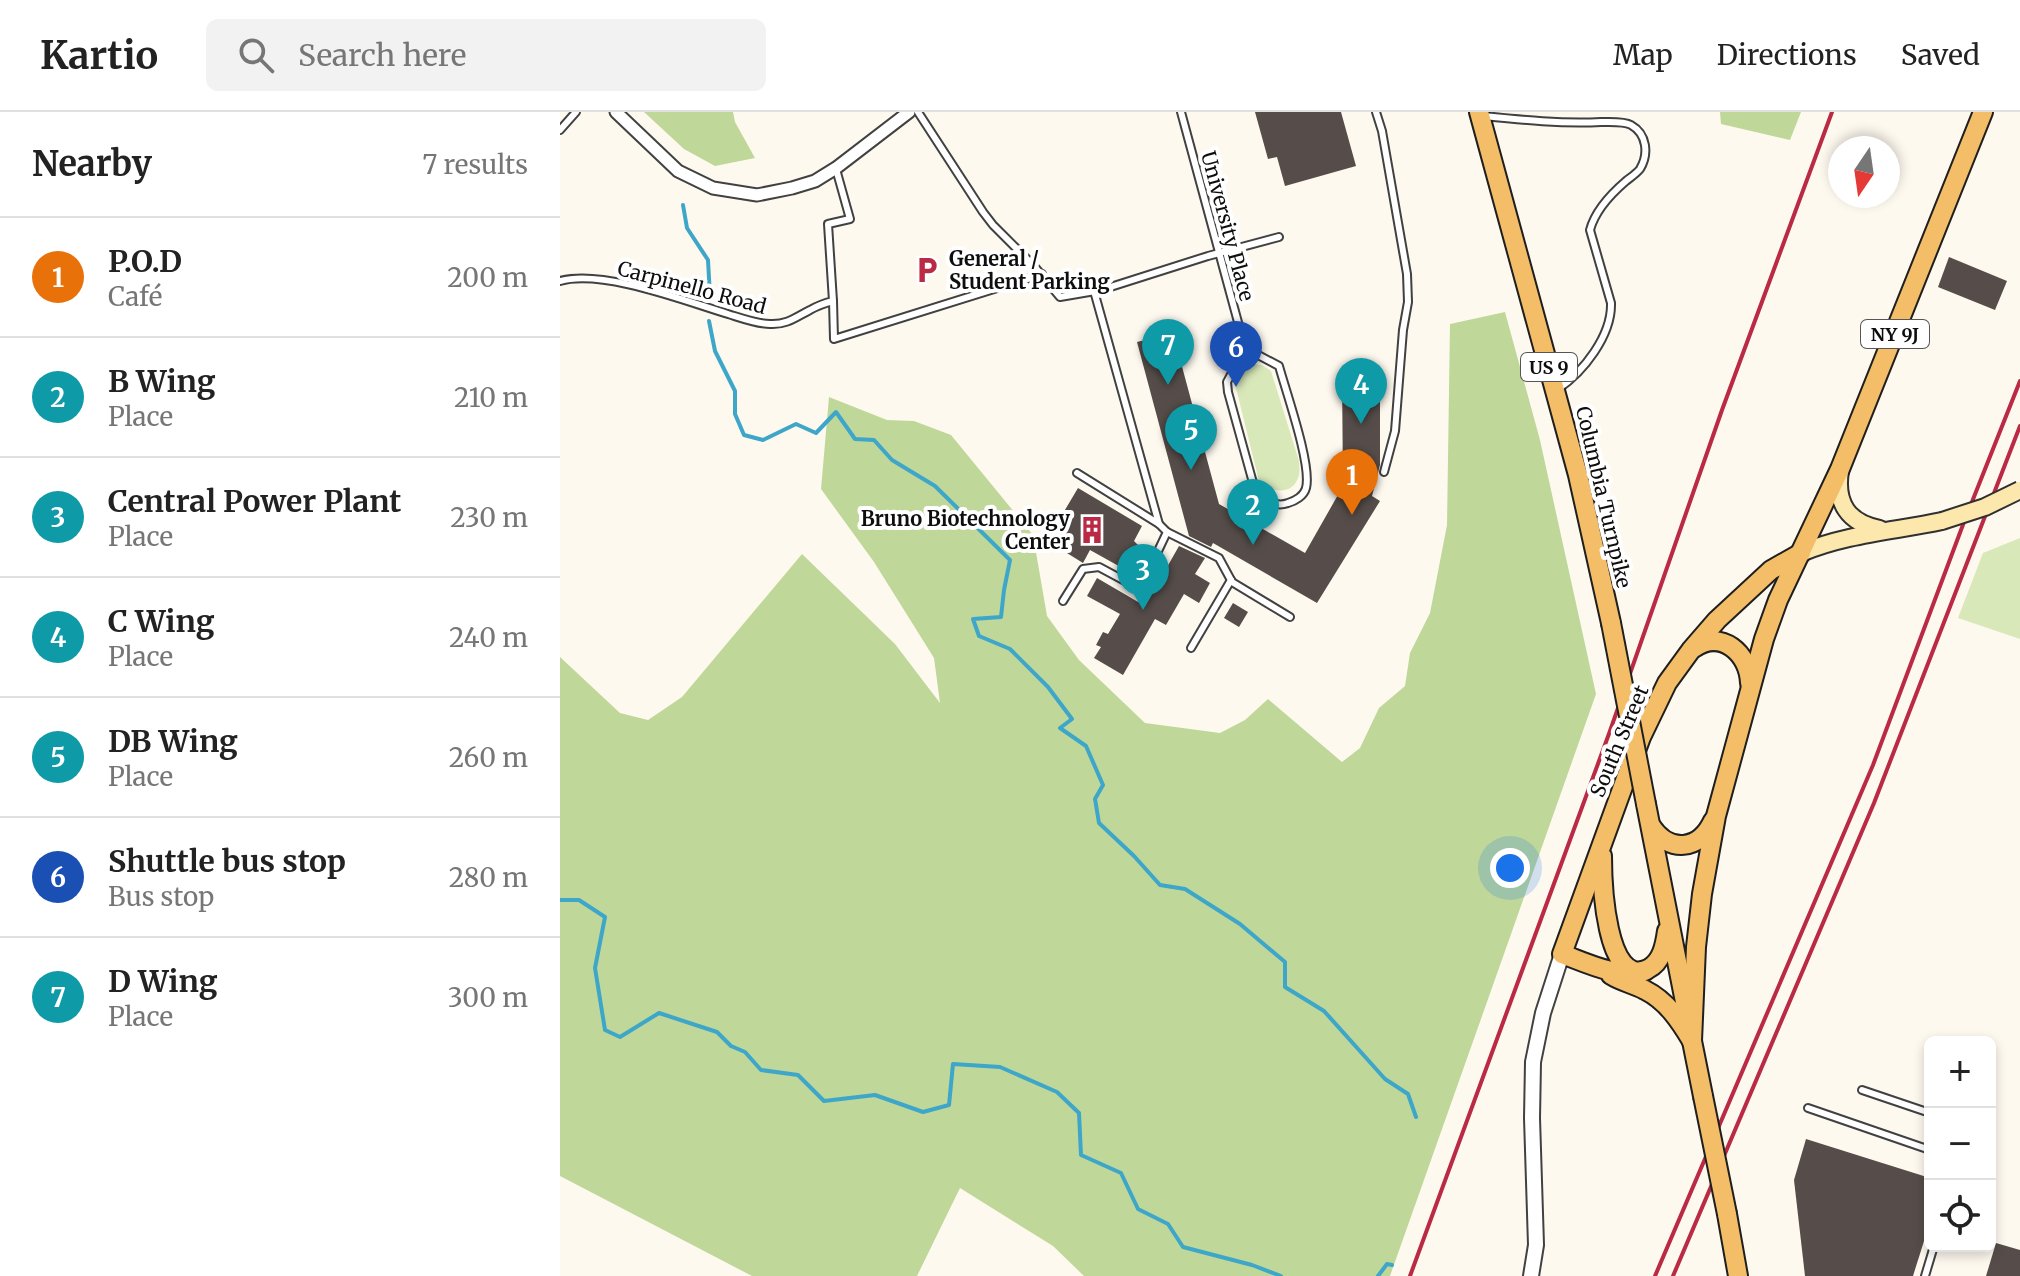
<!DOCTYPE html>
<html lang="en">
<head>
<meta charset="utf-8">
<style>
	:root { --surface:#fff; --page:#f2f2f2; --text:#222; --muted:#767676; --line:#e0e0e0; --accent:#db2777 }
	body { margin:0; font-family:Merriweather,serif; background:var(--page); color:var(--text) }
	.controls { position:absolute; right:24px; bottom:24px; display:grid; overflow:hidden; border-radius:12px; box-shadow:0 4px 12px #0003 }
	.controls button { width:72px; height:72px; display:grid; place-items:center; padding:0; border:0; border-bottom:2px solid var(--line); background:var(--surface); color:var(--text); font:40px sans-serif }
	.compass { position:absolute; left:1268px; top:24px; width:72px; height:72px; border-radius:50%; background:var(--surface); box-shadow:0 4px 12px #0003; rotate:193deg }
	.you { position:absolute; left:950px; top:756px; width:28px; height:28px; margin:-20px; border:6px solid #fff; border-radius:50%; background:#1a73e8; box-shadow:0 0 0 12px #1a73e833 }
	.badge { display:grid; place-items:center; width:52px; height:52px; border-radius:50%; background:var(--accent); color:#fff; font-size:26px; font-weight:700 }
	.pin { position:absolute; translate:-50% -66px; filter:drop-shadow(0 2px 4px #0008) }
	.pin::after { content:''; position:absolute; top:42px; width:28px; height:24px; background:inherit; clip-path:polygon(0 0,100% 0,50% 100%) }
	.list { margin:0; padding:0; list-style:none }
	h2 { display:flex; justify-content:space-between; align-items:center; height:104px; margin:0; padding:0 32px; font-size:34px }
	h2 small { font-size:26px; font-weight:400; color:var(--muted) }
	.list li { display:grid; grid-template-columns:52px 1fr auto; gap:24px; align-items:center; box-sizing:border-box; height:120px; padding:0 32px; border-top:2px solid var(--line) }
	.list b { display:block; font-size:30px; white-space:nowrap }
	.list p { margin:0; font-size:26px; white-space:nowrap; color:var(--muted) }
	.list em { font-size:26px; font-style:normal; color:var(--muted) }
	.icon { flex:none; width:44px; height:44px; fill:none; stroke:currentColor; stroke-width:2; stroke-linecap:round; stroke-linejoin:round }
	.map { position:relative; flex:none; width:1460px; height:1164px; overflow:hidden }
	header { display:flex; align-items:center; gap:48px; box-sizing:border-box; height:112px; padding:0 40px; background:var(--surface); border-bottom:2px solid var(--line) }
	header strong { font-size:38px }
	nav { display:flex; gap:44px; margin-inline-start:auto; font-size:28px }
	.search { width:560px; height:72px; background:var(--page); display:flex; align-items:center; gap:20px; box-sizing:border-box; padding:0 28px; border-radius:12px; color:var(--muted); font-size:30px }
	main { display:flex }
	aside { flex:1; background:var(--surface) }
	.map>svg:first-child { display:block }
	.green { fill:#d8e8b9 }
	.forest { fill:#bfd899 }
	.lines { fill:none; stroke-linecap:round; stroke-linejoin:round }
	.stream { stroke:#3ea6c9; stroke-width:4 }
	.building { fill:#564d4a }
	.service-casing { stroke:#414141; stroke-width:10 }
	.minor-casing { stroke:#414141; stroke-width:15 }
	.tertiary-casing { stroke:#414141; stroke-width:18 }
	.secondary-casing { stroke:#303030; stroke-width:20 }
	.primary-casing { stroke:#1f1f1f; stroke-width:22 }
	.service { stroke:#fff; stroke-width:6 }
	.minor { stroke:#fff; stroke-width:11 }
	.tertiary { stroke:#fff; stroke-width:14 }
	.secondary { stroke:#fce8ac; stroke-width:16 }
	.primary { stroke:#f4be69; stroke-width:18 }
	.rail { stroke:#ba2a45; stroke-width:4 }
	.secondary-bridge-casing { stroke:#303030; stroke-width:20; stroke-linecap:butt }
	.primary-bridge-casing { stroke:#1f1f1f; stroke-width:22; stroke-linecap:butt }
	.secondary-bridge { stroke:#fce8ac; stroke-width:16 }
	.primary-bridge { stroke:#f4be69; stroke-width:18 }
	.labels { text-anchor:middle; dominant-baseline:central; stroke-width:8; stroke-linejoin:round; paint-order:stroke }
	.shield { fill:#fff; stroke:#565656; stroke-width:2 }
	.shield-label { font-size:18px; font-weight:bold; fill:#0e0e0e }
	.street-label { font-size:20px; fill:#0e0e0e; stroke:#fff }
	.poi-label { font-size:20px; font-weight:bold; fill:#0e0e0e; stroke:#fff; text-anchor:start }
</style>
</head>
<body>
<header>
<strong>Kartio</strong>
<div class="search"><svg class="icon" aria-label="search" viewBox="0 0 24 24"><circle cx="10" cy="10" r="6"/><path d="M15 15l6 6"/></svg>Search here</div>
<nav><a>Map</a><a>Directions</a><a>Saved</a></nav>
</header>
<main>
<aside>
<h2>Nearby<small>7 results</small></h2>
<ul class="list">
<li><span class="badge" style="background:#e8710a">1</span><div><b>P.O.D</b><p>Café</p></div><em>200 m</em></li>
<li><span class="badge" style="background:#0f9aa8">2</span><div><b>B Wing</b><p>Place</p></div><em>210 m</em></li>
<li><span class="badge" style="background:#0f9aa8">3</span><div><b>Central Power Plant</b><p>Place</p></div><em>230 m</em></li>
<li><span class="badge" style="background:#0f9aa8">4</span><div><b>C Wing</b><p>Place</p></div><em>240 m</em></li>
<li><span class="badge" style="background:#0f9aa8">5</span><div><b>DB Wing</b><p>Place</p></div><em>260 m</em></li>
<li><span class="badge" style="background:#1a4fb4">6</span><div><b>Shuttle bus stop</b><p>Bus stop</p></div><em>280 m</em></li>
<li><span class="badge" style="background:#0f9aa8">7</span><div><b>D Wing</b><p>Place</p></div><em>300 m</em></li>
</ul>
</aside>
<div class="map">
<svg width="1460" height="1164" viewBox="0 0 1460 1164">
	<rect width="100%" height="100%" fill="#fef9ef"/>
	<g class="green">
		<path d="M691,252l11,1 9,6 28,90c0,5 1,10 0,14 -5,21 -28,18 -40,6l-24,-97c1,-10 7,-15 16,-20z"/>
		<polygon points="1460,426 1460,527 1398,506 1423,441"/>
	</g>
	<g class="forest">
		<polygon points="84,0 173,0 175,10 195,46 155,54 124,37"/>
		<polygon points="1160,0 1241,0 1230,28 1161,12"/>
		<polygon points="945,200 980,328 1036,582 830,1164 524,1164 493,1134 400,1076 357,1164 192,1164 0,1064 0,545 60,601 88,608 122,585 242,442 335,532 380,591 374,546 314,450 261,377 269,285 327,308 354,309 391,323 473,423 487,504 519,548 585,611 660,621 685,608 708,587 782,650 800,636 819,596 845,574 850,541 870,501 887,413 890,212"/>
	</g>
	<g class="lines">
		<g class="stream">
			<polyline points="123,93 127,116 148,148 150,184"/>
			<polyline points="149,209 155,239 175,279 175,302 184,323 203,328 236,312 256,321 276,300 295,327 314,328 332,348 375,374 450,448 444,478 441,505 413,507 419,524 450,537 488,575 512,607 500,616 526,634 543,673 535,687 539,711 574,744 600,773 625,777 680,812 725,850 725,875 764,899 825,967 848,982 856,1005"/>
			<polyline points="0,788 19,788 45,805 35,856 45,918 60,925 99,901 157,920 171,934 185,940 201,958 238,963 264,989 315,983 363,1000 389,993 393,952 440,955 497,980 519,1001 521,1043 561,1061 578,1097 608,1112 623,1135 692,1153 721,1164"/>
			<polyline points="818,1164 827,1152 832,1153"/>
		</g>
	</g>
	<g class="building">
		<polygon points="695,0 781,0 796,54 725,74 717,45 708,47"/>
		<polygon points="1389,145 1447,169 1435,198 1378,175"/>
		<polygon points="613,221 659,392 745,441 783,374 782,264 820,265 820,353 812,384 820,389 757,491 653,431 651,435 629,424 577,230"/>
		<polygon points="518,376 582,414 574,429 585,440 573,462 530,438 523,451 494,433 497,429 484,421 490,410 496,413"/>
		<polygon points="619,434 645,446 635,462 650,471 639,491 624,482 606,513 595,507 563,563 534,546 541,535 536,533 543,520 548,522 560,502 527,484 537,466 585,494"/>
		<polygon points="673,491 688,500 679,515 664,506"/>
		<polygon points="1246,1027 1370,1066 1370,1110 1353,1164 1245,1164 1234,1068"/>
		<polygon points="1436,1131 1460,1138 1460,1164 1426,1164"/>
	</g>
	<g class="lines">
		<g class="service-casing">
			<g id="service">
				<polyline points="358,0 423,100 433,113 474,154 500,185 541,178 648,144 719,125"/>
				<path d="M621,0l64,236 -18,34 1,10 27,98c9,9 19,18 33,13 7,-2 16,-7 18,-15 6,-23 -20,-96 -27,-122l-34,-18"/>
				<polyline points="816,0 822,19 847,162 848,190 843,218 835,319 824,360"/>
				<path d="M924,4c39,4 78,8 117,6 9,0 23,-1 30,3 16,9 18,29 9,44 -4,5 -9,8 -14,12 -14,12 -31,30 -36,49l21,73c1,33 -28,69 -53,86"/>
				<polyline points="0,18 16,0"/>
				<path d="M0,169c43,-12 125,20 168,33 13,4 29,10 42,10 17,1 26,-7 40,-14 7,-4 15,-7 23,-9l-5,-77 22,-5 -14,-50"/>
				<polyline points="534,179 599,412"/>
				<polyline points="273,189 274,227 482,162"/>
				<polyline points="517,361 599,412 607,420 659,446 672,470 730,505"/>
				<polyline points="503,489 523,457 539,455 580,477 607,420"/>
				<polyline points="631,536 671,468"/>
				<polyline points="1302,978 1370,1001"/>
				<polyline points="1248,996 1370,1038"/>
				<polyline points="1365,1164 1374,1134"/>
			</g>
		</g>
		<g class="minor-casing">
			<polyline id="minor" points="56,0 118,59 153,76 197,83 232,76 255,69 276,56 349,0"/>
		</g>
		<g class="tertiary-casing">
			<polyline id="tertiary" points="971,1164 976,1133 972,1006 973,950 983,901 1002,842"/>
		</g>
		<g class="secondary-casing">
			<g id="secondary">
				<path d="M1280,359c-5,32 8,52 40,58"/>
				<path d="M1241,441c45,-19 94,-22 141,-32"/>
			</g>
		</g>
		<g class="primary-casing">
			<g id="primary">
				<polyline points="919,0 1018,363 1051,511"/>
				<path d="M1134,536c27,-19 55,5 56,35"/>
				<polyline points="1086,692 1126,895"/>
				<path d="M1091,714c18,27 48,25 62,-5"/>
				<path d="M1042,744c0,23 3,133 46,113 14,-7 17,-24 19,-38"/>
				<path d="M1085,859c-29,7 -56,-7 -83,-17l79,-217 26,-54 24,-33 26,-30 54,-50 30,-17"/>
				<path d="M1051,863c11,7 23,9 34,15 22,11 35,31 47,51"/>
				<polyline points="1143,984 1132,929 1136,835 1142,782 1156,704 1204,527 1218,488 1280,357 1423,0"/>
				<polyline points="1167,1102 1178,1164"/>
			</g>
		</g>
		<use href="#service" class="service"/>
		<use href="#minor" class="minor"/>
		<use href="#tertiary" class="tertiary"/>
		<use href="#secondary" class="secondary"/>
		<use href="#primary" class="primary"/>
		<g class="rail">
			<polyline points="850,1164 1050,619 1162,298 1272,0"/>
			<polyline points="1095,1164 1313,653 1404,410 1460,269"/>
			<polyline points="1113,1164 1314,691 1460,314"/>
		</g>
		<g class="secondary-bridge-casing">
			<polyline id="secondary-bridge" points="1382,409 1425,395 1460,378"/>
		</g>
		<g class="primary-bridge-casing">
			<g id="primary-bridge">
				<polyline points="1051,511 1086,692"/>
				<polyline points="1143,984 1167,1102"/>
			</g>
		</g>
		<use href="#secondary-bridge" class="secondary-bridge"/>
		<use href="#primary-bridge" class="primary-bridge"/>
	</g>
	<defs>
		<g id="parking-bare" transform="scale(2.16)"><path d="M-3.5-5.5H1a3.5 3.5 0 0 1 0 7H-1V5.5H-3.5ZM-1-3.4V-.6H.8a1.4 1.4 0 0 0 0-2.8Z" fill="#ba2a45" stroke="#fff" stroke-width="2.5" paint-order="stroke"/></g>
		<g id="building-bare" transform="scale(2.16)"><path d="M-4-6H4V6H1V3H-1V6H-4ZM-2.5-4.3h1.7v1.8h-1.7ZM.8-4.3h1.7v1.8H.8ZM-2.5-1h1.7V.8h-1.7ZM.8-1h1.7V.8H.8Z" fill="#ba2a45" stroke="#fff" stroke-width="2.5" paint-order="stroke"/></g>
	</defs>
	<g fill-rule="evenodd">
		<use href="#parking-bare" x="367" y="158"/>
		<use href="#building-bare" x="532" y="418"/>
	</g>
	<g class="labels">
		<g class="shield">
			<rect x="1301" y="208" width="68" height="28" rx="6"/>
			<rect x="961" y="241" width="56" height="28" rx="6"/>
		</g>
		<g class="shield-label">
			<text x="1335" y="222">NY 9J</text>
			<text x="989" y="255">US 9</text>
		</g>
		<g class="street-label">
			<text transform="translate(668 114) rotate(75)">University Place</text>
			<text transform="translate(132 175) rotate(15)">Carpinello Road</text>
			<text transform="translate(1044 385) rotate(77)">Columbia Turnpike</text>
			<text transform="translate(1059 629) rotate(-67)">South Street</text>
		</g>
		<g class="poi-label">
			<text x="389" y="146">General /<tspan x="389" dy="23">Student Parking</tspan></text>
			<text x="510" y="406" text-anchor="end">Bruno Biotechnology<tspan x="510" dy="23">Center</tspan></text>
		</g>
	</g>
</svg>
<div class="controls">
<button>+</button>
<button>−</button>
<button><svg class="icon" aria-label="locate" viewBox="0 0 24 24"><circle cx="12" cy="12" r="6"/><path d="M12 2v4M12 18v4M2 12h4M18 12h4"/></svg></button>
</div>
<svg class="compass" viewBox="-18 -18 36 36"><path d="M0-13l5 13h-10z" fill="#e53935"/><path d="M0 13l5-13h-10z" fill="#767676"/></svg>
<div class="you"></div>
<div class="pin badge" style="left:792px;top:403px;background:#e8710a">1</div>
<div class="pin badge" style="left:693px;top:433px;background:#0f9aa8">2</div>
<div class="pin badge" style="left:583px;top:498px;background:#0f9aa8">3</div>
<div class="pin badge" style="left:801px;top:312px;background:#0f9aa8">4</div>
<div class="pin badge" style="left:631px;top:358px;background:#0f9aa8">5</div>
<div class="pin badge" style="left:676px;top:275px;background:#1a4fb4">6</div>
<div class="pin badge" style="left:608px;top:273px;background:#0f9aa8">7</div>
</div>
</main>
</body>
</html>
